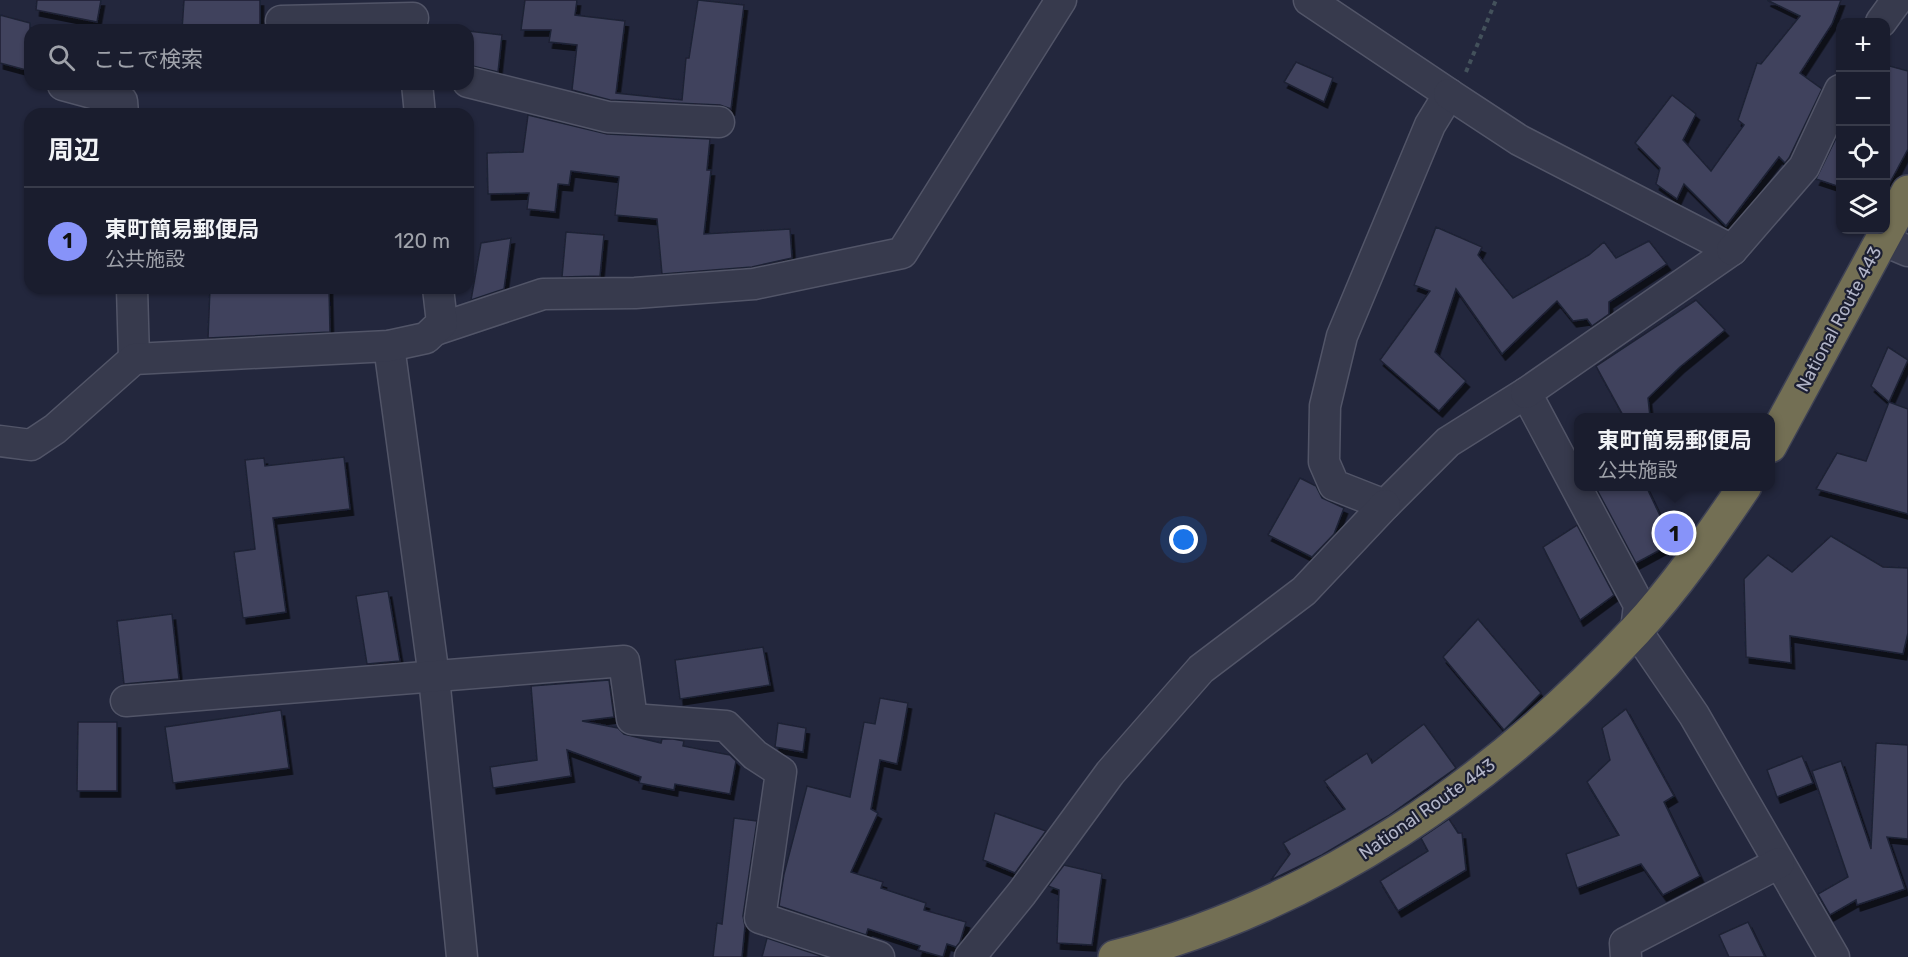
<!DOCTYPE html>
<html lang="ja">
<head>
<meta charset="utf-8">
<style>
	:root { --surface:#1a1d2e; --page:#232636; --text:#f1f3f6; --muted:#9fa2aa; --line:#383b4a; --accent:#8793f9 }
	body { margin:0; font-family:Rubik,"Noto Sans JP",sans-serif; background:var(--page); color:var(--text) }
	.controls { position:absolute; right:18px; top:18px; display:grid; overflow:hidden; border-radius:12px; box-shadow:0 2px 4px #0004 }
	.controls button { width:54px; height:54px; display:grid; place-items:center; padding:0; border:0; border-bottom:2px solid var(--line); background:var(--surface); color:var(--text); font:30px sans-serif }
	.you { position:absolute; left:1184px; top:540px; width:21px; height:21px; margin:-15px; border:4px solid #fff; border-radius:50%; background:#1a73e8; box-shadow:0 0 0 9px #1a73e833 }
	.badge { display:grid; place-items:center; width:39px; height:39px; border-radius:50%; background:var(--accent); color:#111; font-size:20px; font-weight:700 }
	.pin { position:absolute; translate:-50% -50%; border:3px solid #fff; box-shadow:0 2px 6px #0006 }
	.popup { position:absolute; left:1574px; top:413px; width:201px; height:78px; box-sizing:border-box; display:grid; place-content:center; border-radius:12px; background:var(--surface); filter:drop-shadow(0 2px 4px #0005); font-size:20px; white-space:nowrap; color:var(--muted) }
	.popup b { font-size:22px; color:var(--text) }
	.popup::after { content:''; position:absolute; left:50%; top:100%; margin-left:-12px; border:12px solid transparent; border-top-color:var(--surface) }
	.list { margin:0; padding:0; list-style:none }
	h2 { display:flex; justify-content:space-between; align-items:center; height:78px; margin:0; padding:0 24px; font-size:26px }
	h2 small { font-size:20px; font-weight:400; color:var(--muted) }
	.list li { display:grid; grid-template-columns:39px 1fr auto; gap:18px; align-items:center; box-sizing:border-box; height:108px; padding:0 24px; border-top:2px solid var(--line) }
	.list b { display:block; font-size:22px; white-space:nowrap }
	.list p { margin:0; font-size:20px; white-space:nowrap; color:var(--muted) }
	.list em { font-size:20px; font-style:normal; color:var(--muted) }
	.icon { flex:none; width:33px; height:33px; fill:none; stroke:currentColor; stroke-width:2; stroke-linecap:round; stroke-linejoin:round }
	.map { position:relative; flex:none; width:1908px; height:957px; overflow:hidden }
	.search { position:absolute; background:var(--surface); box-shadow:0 2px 4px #0004; left:24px; top:24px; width:450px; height:66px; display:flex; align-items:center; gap:15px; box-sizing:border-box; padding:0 21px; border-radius:18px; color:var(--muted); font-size:22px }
	.panel { position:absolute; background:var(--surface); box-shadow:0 2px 4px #0004; left:24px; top:108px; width:450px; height:186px; border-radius:18px }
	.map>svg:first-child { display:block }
	.building { fill:#3f435d; stroke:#1e2134; stroke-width:1.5; filter:url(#shadow) }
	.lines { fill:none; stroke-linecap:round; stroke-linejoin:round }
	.minor-casing { stroke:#525568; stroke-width:33 }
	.highway-casing { stroke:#3f4255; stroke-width:36 }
	.path { stroke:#43515b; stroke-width:4; stroke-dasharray:4.5 4.5; stroke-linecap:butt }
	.minor { stroke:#373a4d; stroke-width:30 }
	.highway { stroke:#736f54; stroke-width:33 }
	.labels { text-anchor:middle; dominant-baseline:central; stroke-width:4.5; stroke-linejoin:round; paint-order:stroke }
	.street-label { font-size:18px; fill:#b2b5c8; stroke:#1c1f32 }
</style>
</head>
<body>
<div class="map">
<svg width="1908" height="957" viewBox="0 0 1908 957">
	<defs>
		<filter id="shadow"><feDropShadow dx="3.5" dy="6" stdDeviation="0" flood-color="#0009"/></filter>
	</defs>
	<rect width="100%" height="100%" fill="#23273d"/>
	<g class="building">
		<polygon points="37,0 101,0 97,22 36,10"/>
		<polygon points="184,0 260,0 260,28 182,30"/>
		<polygon points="525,0 577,0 575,15 625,21 616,93 682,100 686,58 689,58 698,0 744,5 731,109 720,105 610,100 572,90 577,45 549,42 551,30 521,30"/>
		<polygon points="1767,0 1841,0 1832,24 1800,73 1822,89 1789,158 1785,163 1779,157 1726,226 1684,184 1677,199 1656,184 1660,168 1635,143 1672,95 1696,114 1683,140 1711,171 1744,125 1738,120 1757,63 1761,64 1800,16"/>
		<polygon points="0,15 30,23 30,71 0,63"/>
		<polygon points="468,31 502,35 498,72 468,65"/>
		<polygon points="1296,62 1333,78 1324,102 1284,82"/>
		<polygon points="1886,65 1908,71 1908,149 1886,190"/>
		<polygon points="528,115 607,134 710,139 707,170 711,170 704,234 790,229 792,258 752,267 662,274 657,219 615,215 619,177 571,171 569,185 558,184 555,212 527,209 529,193 488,194 487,153 523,152"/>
		<polygon points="1840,130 1840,187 1816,179"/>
		<polygon points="1436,227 1482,247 1478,255 1513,298 1589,255 1604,242 1616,258 1649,241 1667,264 1609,302 1609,314 1592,326 1587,319 1573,321 1557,301 1502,354 1456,289 1435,352 1466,381 1439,411 1380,360 1430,291 1414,285"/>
		<polygon points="566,232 604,235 600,276 562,277"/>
		<polygon points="511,238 504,289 471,300 481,243"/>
		<polygon points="210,288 329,288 330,332 208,338"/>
		<polygon points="1696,300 1725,330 1680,367 1648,398 1650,417 1624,417 1596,366"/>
		<polygon points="1888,347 1908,360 1889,402 1871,386"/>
		<polygon points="1889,402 1908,409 1908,514 1816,489 1837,453 1866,461"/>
		<polygon points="344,457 350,509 273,518 286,612 243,618 234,552 255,549 245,460 264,458 265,466"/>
		<polygon points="1300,478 1316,486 1322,498 1344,508 1334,534 1312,557 1268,535"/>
		<polygon points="1595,486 1646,486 1673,543 1636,563"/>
		<polygon points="1577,525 1614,595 1580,620 1543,547"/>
		<polygon points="1831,536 1883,567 1908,568 1908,633 1903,654 1790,636 1791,663 1746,657 1744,579 1768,555 1792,572"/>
		<polygon points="388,591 400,661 367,664 356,596"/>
		<polygon points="172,614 179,679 124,684 117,621"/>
		<polygon points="1478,619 1541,693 1504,730 1443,657"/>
		<polygon points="763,647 770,685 680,699 675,660"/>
		<polygon points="609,680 614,717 582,721 618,728 624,734 661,743 662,739 673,739 684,741 683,746 730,755 736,761 730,794 675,784 674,790 639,783 641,777 567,750 571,776 493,788 490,767 537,760 531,686"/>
		<polygon points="880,698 908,703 902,738 897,764 880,760 871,809 878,813 851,872 883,882 881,888 926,903 924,910 966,922 960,942 956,947 947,944 943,957 918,950 920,946 868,929 866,935 779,906 784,874 807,786 850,797 864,722 875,724"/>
		<polygon points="1626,709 1674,796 1664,802 1700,876 1663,895 1641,864 1577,888 1566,854 1619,835 1587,782 1610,760 1602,728"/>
		<polygon points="281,710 289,768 173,783 165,727"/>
		<polygon points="78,722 117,722 117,791 77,791"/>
		<polygon points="778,723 806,728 803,752 775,747"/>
		<polygon points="1424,724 1456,768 1388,816 1322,855 1271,880 1290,854 1283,843 1345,809 1324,781 1367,753 1372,763"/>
		<polygon points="1876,743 1908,745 1908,839 1887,837 1905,889 1857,905 1856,900 1830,915 1818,894 1848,877 1812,771 1841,761 1871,849"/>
		<polygon points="1802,756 1813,783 1777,797 1767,770"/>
		<polygon points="995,813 1046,831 1015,873 983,860"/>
		<polygon points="734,818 757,821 743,916 745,926 742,957 713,957 717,923 722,924"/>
		<polygon points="1449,819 1458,833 1462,833 1466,870 1398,911 1380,881 1428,851 1421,838"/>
		<polygon points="1064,865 1102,874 1092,945 1057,943 1059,890 1048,886"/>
		<polygon points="1748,922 1765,957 1729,957 1719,935"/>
		<polygon points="767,938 824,957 762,957"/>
	</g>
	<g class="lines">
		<g class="minor-casing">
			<g id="minor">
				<polyline points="1309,0 1449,94 1430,125 1342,336 1325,406 1324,462 1334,485 1385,505 1448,442 1526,393 1639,605 1636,630 1694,715 1834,957"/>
				<polyline points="281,21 413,18"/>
				<polyline points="1881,22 1897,0"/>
				<polyline points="468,82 608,117 719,122"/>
				<polyline points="417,84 420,114"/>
				<polyline points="63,85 122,101 123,114"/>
				<polyline points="1449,94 1519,140 1732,250 1526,393"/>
				<polyline points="1882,240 1908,251"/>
				<polyline points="1732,250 1804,167 1840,90"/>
				<polyline points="132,288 134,359"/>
				<polyline points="435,330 543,294 635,293 754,284 902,253 1061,0"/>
				<polyline points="389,346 434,677 462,957"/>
				<polyline points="0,441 31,445 55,429 134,359 389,346 426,338 442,323 438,288"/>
				<polyline points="126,701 624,661 632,719 726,726 755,755 781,772 760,918 879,957"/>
				<polyline points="970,957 1022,893 1110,773 1201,669 1304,591 1385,505"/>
				<polyline points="1626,957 1625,943 1779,863"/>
			</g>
		</g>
		<g class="highway-casing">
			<g id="highway">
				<polyline points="1770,446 1908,192"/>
				<path d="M1115,957c202,-52 379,-174 520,-326 41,-44 76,-95 110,-145"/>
			</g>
		</g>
		<polyline class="path" points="1466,72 1496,0"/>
		<use href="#minor" class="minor"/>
		<use href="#highway" class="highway"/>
	</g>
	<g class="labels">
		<g class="street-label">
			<text transform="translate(1839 319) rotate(-62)">National Route 443</text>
			<text transform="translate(1427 809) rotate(-35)">National Route 443</text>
		</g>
	</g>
</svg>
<div class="controls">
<button>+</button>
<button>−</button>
<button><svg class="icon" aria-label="locate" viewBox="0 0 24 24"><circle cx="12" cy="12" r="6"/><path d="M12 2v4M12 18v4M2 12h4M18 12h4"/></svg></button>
<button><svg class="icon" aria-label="layers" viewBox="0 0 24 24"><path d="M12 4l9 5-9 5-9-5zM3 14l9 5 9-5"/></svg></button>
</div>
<div class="you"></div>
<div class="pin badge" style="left:1674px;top:533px">1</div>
<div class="popup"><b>東町簡易郵便局</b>公共施設</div>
<div class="search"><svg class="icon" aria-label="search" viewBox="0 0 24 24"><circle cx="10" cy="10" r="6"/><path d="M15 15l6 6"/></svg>ここで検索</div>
<section class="panel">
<h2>周辺<small></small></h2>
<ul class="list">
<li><span class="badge">1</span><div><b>東町簡易郵便局</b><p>公共施設</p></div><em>120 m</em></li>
</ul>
</section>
</div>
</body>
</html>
